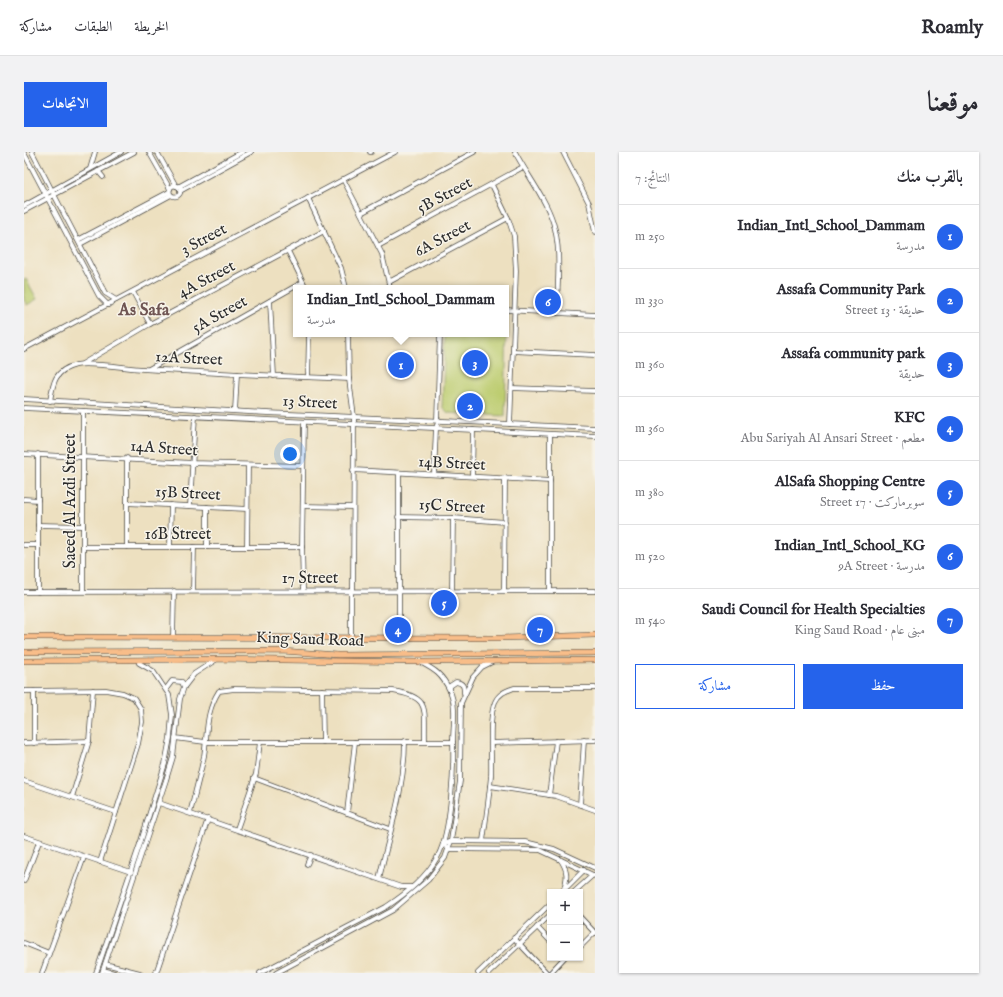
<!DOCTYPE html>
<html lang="ar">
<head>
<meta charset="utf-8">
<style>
	:root { --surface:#fff; --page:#f2f2f3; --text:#2b2b33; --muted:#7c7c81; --line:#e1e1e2; --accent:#2563eb }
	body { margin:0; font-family:"IM FELL English",Amiri,serif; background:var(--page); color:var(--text); direction:rtl }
	.controls { position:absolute; right:12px; bottom:12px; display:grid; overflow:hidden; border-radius:0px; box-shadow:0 1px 3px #0004 }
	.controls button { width:36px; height:36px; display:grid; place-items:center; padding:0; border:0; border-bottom:1px solid var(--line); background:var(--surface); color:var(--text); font:20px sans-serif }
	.you { position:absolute; left:266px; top:302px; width:14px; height:14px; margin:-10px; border:3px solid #fff; border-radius:50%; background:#1a73e8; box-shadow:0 0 0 6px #1a73e833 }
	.badge { display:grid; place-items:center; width:26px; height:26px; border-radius:50%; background:var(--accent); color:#fff; font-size:13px; font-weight:700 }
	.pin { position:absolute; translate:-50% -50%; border:2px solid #fff; box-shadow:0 1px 4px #0006 }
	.popup { position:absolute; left:269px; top:133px; width:216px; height:52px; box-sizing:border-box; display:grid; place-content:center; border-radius:0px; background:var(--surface); filter:drop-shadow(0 1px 3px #0005); font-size:13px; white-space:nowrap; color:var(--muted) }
	.popup b { font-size:15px; color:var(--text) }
	.popup::after { content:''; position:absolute; left:50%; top:100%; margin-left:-8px; border:8px solid transparent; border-top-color:var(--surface) }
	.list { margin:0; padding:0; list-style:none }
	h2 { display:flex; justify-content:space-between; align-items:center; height:52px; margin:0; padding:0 16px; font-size:17px }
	h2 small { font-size:13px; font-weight:400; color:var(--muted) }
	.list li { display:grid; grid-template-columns:26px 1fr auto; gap:12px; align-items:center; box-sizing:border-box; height:64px; padding:0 16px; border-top:1px solid var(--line) }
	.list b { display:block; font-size:15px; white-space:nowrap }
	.list p { margin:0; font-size:13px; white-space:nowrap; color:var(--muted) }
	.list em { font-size:13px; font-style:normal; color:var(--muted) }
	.actions { display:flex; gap:8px; padding:12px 16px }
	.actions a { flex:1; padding:9px 0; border:1px solid var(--accent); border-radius:0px; text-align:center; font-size:14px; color:var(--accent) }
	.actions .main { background:var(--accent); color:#fff }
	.map { position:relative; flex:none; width:571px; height:821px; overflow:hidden; direction:ltr; border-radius:0px }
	header { display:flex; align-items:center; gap:24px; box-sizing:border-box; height:56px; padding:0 20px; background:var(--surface); border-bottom:1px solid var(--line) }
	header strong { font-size:19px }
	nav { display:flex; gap:22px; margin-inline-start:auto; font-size:14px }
	.intro { display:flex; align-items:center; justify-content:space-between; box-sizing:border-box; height:96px; padding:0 24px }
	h1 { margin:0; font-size:28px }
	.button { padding:10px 18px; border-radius:0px; background:var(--accent); color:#fff; font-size:14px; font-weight:700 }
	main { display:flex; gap:24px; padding:0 24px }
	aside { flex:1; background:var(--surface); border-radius:0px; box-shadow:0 1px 3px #0004 }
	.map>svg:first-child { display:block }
	.green { fill:#bccc6e; stroke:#747c4c }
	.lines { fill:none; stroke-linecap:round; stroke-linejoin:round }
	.minor-casing { stroke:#484641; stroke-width:5.5 }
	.major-casing { stroke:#484641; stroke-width:6 }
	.minor { stroke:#fff; stroke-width:4 }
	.major { stroke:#f8bd89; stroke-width:5 }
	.labels { text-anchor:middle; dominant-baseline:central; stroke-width:3; stroke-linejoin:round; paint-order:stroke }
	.street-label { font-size:16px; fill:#2b2b2b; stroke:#f7f3e8 }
	.neighbourhood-label { font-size:17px; font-weight:bold; fill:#6f5553; stroke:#f7f3e8 }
</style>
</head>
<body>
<header>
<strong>Roamly</strong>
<nav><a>الخريطة</a><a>الطبقات</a><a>مشاركة</a></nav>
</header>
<div class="intro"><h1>موقعنا</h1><a class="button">الاتجاهات</a></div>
<main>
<aside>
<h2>بالقرب منك<small>النتائج: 7</small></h2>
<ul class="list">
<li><span class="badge">1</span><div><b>Indian_Intl_School_Dammam</b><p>مدرسة</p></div><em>250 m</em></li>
<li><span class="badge">2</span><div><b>Assafa Community Park</b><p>حديقة · 13 Street</p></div><em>330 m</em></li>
<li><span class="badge">3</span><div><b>Assafa community park</b><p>حديقة</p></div><em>360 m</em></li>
<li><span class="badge">4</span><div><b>KFC</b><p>مطعم · Abu Sariyah Al Ansari Street</p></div><em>360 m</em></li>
<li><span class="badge">5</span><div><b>AlSafa Shopping Centre</b><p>سوبرماركت · 17 Street</p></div><em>380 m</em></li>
<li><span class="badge">6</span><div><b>Indian_Intl_School_KG</b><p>مدرسة · 9A Street</p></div><em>520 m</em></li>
<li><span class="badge">7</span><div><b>Saudi Council for Health Specialties</b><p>مبنى عام · King Saud Road</p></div><em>540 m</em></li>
</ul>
<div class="actions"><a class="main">حفظ</a><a>مشاركة</a></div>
</aside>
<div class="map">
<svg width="571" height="821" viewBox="0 0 571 821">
	<rect width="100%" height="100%" fill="#f7f3e8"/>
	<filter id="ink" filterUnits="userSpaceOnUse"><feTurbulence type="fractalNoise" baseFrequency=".025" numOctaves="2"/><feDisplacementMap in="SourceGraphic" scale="8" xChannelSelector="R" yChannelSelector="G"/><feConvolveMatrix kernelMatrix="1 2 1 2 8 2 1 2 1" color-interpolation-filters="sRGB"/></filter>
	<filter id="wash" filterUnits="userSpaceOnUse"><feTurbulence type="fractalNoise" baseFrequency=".012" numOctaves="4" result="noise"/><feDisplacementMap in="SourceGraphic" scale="16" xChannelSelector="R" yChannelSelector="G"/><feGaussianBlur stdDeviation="0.9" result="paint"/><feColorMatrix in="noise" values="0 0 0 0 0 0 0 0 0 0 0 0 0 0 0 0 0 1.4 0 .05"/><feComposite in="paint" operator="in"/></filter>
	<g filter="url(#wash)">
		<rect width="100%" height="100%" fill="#ede0c0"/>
		<g class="green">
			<polygon points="2,127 13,147 3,153 0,148 0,128"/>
			<polygon points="482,166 483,166 481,264 424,261 418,255 421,182 482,182"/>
		</g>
	</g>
	<g filter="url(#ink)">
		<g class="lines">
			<g class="minor-casing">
				<g id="minor">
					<polyline points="8,0 81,141 92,148"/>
					<polyline points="125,0 146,37"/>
					<polyline points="133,0 152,34"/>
					<polyline points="346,0 347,0"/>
					<path d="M491,0c12,23 30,45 38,70 9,28 4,62 4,91"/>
					<polyline points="539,0 565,51 571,80"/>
					<polyline points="0,1 75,144 84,153"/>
					<polyline points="66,17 71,0"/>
					<polyline points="74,19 79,25"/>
					<polyline points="319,27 358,102 366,136"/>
					<polyline points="468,33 484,66 490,84 492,119 486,272"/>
					<circle cx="151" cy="39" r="5.5"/>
					<polyline points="154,35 218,0"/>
					<polyline points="156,39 227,0"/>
					<polyline points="284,46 317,116 322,136"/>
					<polyline points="0,54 97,0"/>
					<polyline points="0,59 110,0"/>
					<polyline points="337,61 450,0"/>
					<polyline points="54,88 145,40"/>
					<polyline points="56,92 147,43"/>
					<polyline points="354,94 499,15"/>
					<polyline points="264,99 282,136"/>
					<polyline points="365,130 484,66"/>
					<polyline points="109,140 126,172"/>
					<polyline points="246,149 250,224"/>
					<polyline points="482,158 571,163"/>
					<polyline points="324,182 325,227 330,265 329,439"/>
					<polyline points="0,197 371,0"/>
					<polyline points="489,199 571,203"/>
					<polyline points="58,212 126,172 300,79"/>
					<polyline points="125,217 279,130"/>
					<polyline points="284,225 285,182"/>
					<polyline points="488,236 571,239"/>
					<polyline points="0,247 243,261 571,276"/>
					<path d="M26,249c3,-19 5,-31 26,-36 13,-3 51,3 67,4 68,4 137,7 206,10"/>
					<polyline points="0,256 571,284"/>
					<polyline points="211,259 213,222"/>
					<polyline points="413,268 416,182"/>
					<polyline points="526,282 526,438"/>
					<polyline points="0,302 168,311 279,314"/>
					<polyline points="14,302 14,440"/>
					<polyline points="329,318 526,329"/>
					<polyline points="375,321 375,485"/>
					<polyline points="410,322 412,276 415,268"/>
					<polyline points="448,324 449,278"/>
					<polyline points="0,347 14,348"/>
					<polyline points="103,351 223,357"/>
					<polyline points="166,354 171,264"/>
					<polyline points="279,354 329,355"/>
					<polyline points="374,365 429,366 481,370"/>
					<polyline points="14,373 59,374"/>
					<polyline points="0,393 14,393"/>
					<polyline points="59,395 278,395"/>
					<polyline points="103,395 103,306"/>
					<polyline points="146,395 147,353"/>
					<polyline points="183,395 183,355"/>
					<polyline points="223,395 224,313"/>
					<polyline points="169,438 170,395"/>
					<polyline points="279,438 278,395 280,270"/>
					<polyline points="428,438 429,366"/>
					<polyline points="480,438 481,326"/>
					<polyline points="59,439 59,259"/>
					<polyline points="0,440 571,439"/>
					<polyline points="149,485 150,439"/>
					<polyline points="327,485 327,439"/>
					<polyline points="142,537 148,529 158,530 160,535"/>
					<polyline points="298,538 299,590"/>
					<polyline points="0,539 82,538 99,541 110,546 117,557 118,570 114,592 76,710"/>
					<path d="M426,539v-5l6,-4c7,1 8,4 8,11"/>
					<polyline points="151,586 181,590 429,590"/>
					<polyline points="0,591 65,589"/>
					<polyline points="10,591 10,539"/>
					<polyline points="468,591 571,588"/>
					<polyline points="230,626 366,677"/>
					<polyline points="0,629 92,660"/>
					<polyline points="466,634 532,644 571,658"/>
					<polyline points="525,643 532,589"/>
					<polyline points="48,645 65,589 69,538"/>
					<polyline points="135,651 377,735 388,735"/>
					<polyline points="556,653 560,588"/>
					<path d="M166,661c5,-19 10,-38 14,-57 4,-25 1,-43 15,-65l15,-2 159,2c38,6 31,18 32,50"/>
					<polyline points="323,661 331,590"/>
					<polyline points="213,677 232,622 236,590"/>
					<polyline points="0,684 107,720"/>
					<path d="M459,689c3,-22 6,-43 8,-65 1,-19 -3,-58 4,-74 4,-9 11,-11 19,-14h81"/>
					<polyline points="419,692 425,697 516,698 571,724"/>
					<polyline points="419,692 427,689 501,690 530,697 571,716"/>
					<path d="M536,707c8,11 8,19 3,32"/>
					<polyline points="283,712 287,703"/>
					<path d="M355,727c10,-45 26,-91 26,-138"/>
					<polyline points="0,729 15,690"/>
					<polyline points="541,737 560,718"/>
					<polyline points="550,740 569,723"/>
					<polyline points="556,765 571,781"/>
					<polyline points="513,775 526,789"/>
					<polyline points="490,786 523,821"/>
					<polyline points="0,791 25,801"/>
					<polyline points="556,795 571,780"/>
					<polyline points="81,812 116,821"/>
					<polyline points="79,818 90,821"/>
					<polyline points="18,821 60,705"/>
					<polyline points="72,821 116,692 141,612 146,586 148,563 145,543 129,519 115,511"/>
					<polyline points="78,821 142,628 149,605 156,547 160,535 170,522 193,507"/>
					<polyline points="132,821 184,667"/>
					<path d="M236,821l126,-66c21,-14 40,-29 52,-51 13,-24 16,-86 15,-114 0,-17 4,-35 -3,-51 -8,-17 -15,-21 -30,-29"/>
					<polyline points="252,821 369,758 404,728 421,706 427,689 436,629 437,551 449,525 458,515 468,510"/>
					<polyline points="454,821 526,752"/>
					<polyline points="465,821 526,763"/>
					<polyline points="526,821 540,806"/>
				</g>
			</g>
			<g class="major-casing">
				<g id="major">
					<polyline points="0,485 477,486 571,483"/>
					<polyline points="0,500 258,499 314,503 571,501"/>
					<polyline points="0,509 193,507 395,510 571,508"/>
				</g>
			</g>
			<use href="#minor" class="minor"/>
			<use href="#major" class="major"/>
		</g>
	</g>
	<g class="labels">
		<g class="street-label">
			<text transform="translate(421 44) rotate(-28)">5B Street</text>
			<text transform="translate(419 87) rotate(-28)">6A Street</text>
			<text transform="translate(180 88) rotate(-28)">3 Street</text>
			<text transform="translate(183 128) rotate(-28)">4A Street</text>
			<text transform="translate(196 163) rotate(-29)">5A Street</text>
			<text transform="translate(165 207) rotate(3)">12A Street</text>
			<text transform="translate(286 251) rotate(3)">13 Street</text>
			<text transform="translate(140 297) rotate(4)">14A Street</text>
			<text transform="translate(428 312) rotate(3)">14B Street</text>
			<text transform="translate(164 342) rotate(3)">15B Street</text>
			<text transform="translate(47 349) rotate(-90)">Saeed Al Azdi Street</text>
			<text transform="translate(428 355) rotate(3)">15C Street</text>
			<text x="154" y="383">16B Street</text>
			<text x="286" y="427">17 Street</text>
			<text transform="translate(286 488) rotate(2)">King Saud Road</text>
		</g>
		<g class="neighbourhood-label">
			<text x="120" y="158">As Safa</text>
		</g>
	</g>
</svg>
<div class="controls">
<button>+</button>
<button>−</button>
</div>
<div class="you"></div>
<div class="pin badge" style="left:377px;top:213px">1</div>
<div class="popup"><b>Indian_Intl_School_Dammam</b>مدرسة</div>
<div class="pin badge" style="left:446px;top:254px">2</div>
<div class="pin badge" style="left:451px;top:211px">3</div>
<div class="pin badge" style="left:374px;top:478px">4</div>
<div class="pin badge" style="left:420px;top:451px">5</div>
<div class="pin badge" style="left:524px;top:150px">6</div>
<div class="pin badge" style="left:516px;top:478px">7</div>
</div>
</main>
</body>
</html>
